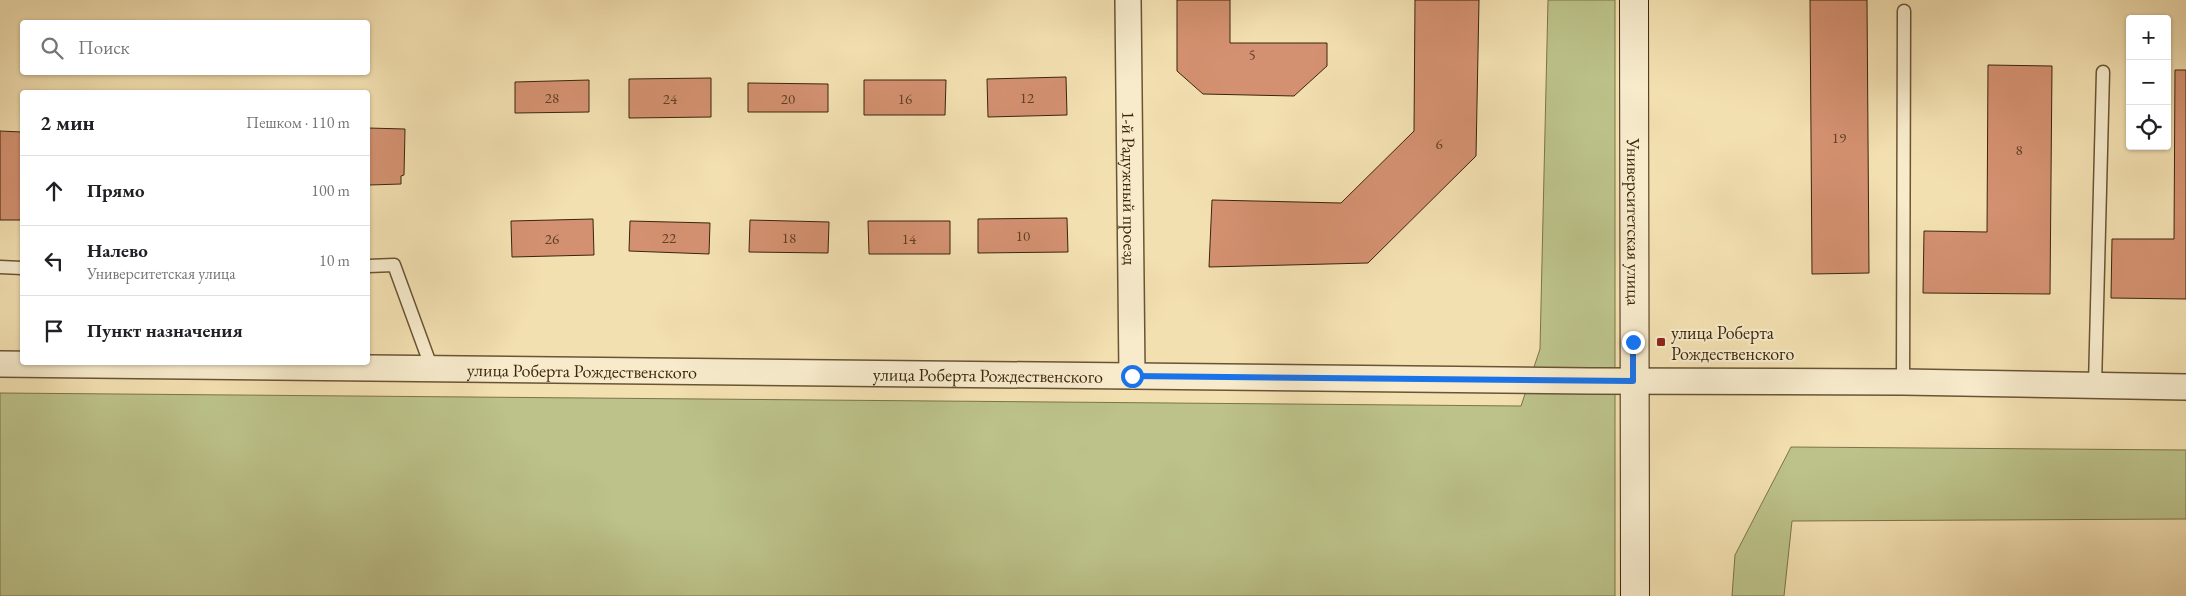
<!DOCTYPE html>
<html lang="ru">
<head>
<meta charset="utf-8">
<style>
	:root { --surface:#fff; --page:#f6f6f6; --text:#202124; --muted:#757577; --line:#e0e0e0 }
	body { margin:0; font-family:"EB Garamond",serif; background:var(--page); color:var(--text) }
	.controls { position:absolute; right:15px; top:15px; display:grid; overflow:hidden; border-radius:5px; box-shadow:0 1px 4px #0004 }
	.controls button { width:45px; height:45px; display:grid; place-items:center; padding:0; border:0; border-bottom:1px solid var(--line); background:var(--surface); color:var(--text); font:25px sans-serif }
	.stop { position:absolute; width:15px; height:15px; margin:-11px; border:4px solid #1a73e8; border-radius:50%; background:#fff }
	.stop.end { background:#1a73e8; border-color:#fff; box-shadow:0 1px 5px #0008 }
	.list { margin:0; padding:0; list-style:none }
	h2 { display:flex; justify-content:space-between; align-items:center; height:65px; margin:0; padding:0 20px; font-size:21px }
	h2 small { font-size:16px; font-weight:400; color:var(--muted) }
	.list li { display:grid; grid-template-columns:32px 1fr auto; gap:15px; align-items:center; box-sizing:border-box; height:70px; padding:0 20px; border-top:1px solid var(--line) }
	.list b { display:block; font-size:19px; white-space:nowrap }
	.list p { margin:0; font-size:16px; white-space:nowrap; color:var(--muted) }
	.list em { font-size:16px; font-style:normal; color:var(--muted) }
	.icon { flex:none; width:28px; height:28px; fill:none; stroke:currentColor; stroke-width:2; stroke-linecap:round; stroke-linejoin:round }
	.map { position:relative; flex:none; width:2186px; height:596px; overflow:hidden }
	.search { position:absolute; background:var(--surface); box-shadow:0 1px 4px #0004; left:20px; top:20px; width:350px; height:55px; display:flex; align-items:center; gap:12px; box-sizing:border-box; padding:0 18px; border-radius:5px; color:var(--muted); font-size:19px }
	.panel { position:absolute; background:var(--surface); box-shadow:0 1px 4px #0004; left:20px; top:90px; width:350px; height:275px; border-radius:5px }
	.map>svg:first-child { display:block }
	.green { fill:#bcc28a; stroke:#7c744a }
	.building { fill:#d49171; stroke:#3b250b }
	.lines { fill:none; stroke-linecap:round; stroke-linejoin:round }
	.lane-casing { stroke:#695434; stroke-width:15 }
	.street-casing { stroke:#695434; stroke-width:28 }
	.secondary-casing { stroke:#3b250b; stroke-width:30 }
	.lane { stroke:#f7ebcc; stroke-width:12 }
	.street { stroke:#f7ebcc; stroke-width:25 }
	.secondary { stroke:#f7ebcc; stroke-width:28 }
	.route { stroke:#1a73e8; stroke-width:6 }
	.poi-dot { fill:#8f2418; stroke:#f7ebcc; stroke-width:2 }
	.labels { text-anchor:middle; dominant-baseline:central; stroke-width:4; stroke-linejoin:round; paint-order:stroke }
	.number-label { font-size:15px; fill:#614024 }
	.street-label { font-size:18px; fill:#3b250b; stroke:#f7ebcc }
	.poi-label { font-size:18px; fill:#3b250b; stroke:#f7ebcc; text-anchor:start }
</style>
</head>
<body>
<div class="map">
<svg width="2186" height="596" viewBox="0 0 2186 596">
	<rect width="100%" height="100%" fill="#f3e0b1"/>
	<filter id="stains"><feTurbulence type="fractalNoise" baseFrequency=".004" numOctaves="4"/><feColorMatrix values="0 0 0 0 .2 0 0 0 0 .09 0 0 0 0 .02 0 0 0 .5 -.17"/></filter>
	<radialGradient id="worn" r=".72"><stop offset=".6" stop-color="#630" stop-opacity="0"/><stop offset="1" stop-color="#630" stop-opacity=".3"/></radialGradient>
	<g class="green">
		<polygon points="1548,0 1615,0 1615,596 0,596 0,393 1521,406 1540,349"/>
		<polygon points="1791,447 2186,450 2186,519 1792,521 1784,596 1732,596 1735,555"/>
	</g>
	<g class="building">
		<polygon points="1177,0 1230,0 1230,43 1327,43 1327,66 1294,96 1203,94 1177,71"/>
		<polygon points="1415,0 1479,0 1476,156 1368,263 1209,267 1212,200 1341,203 1414,131"/>
		<polygon points="1810,0 1867,0 1869,273 1812,274"/>
		<polygon points="1988,65 2052,66 2050,294 1923,293 1924,231 1987,232"/>
		<polygon points="2175,70 2186,70 2186,299 2111,298 2112,239 2174,239"/>
		<polygon points="1066,77 1067,115 988,117 987,79"/>
		<polygon points="711,78 711,117 629,118 629,79"/>
		<polygon points="589,80 589,112 515,113 515,82"/>
		<polygon points="864,80 946,80 945,115 864,115"/>
		<polygon points="748,83 828,84 828,112 748,112"/>
		<polygon points="368,128 405,129 404,175 401,176 401,184 369,185"/>
		<polygon points="0,131 22,132 22,220 0,220"/>
		<polygon points="1067,218 1068,252 978,253 978,219"/>
		<polygon points="593,219 594,255 512,257 511,221"/>
		<polygon points="750,220 829,222 828,253 749,252"/>
		<polygon points="630,221 710,223 709,254 629,251"/>
		<polygon points="868,221 950,221 950,254 869,254"/>
	</g>
	<g class="lines">
		<g class="lane-casing">
			<g id="lane">
				<polyline points="368,266 394,265 432,369"/>
				<polyline points="0,267 22,268"/>
				<polyline points="1903,382 1904,11"/>
				<polyline points="2095,385 2103,72"/>
			</g>
		</g>
		<g class="street-casing">
			<g id="street">
				<path id="s1" d="M1128,0l4,376"/>
				<path id="s2" d="M0,364l1590,17 313,1 283,5"/>
			</g>
		</g>
		<g class="secondary-casing">
			<g id="secondary">
				<path id="s3" d="M1634,0l1,596"/>
			</g>
		</g>
		<use href="#lane" class="lane"/>
		<use href="#street" class="street"/>
		<use href="#secondary" class="secondary"/>
	</g>
	<g class="lines">
		<polyline class="route" points="1132,376 1633,381 1633,342"/>
	</g>
	<rect class="poi-dot" x="1656" y="337" width="10" height="10" rx="2.5"/>
	<g class="labels">
		<g class="number-label">
			<text x="1252" y="54">5</text>
			<text x="552" y="97">28</text>
			<text x="1027" y="97">12</text>
			<text x="670" y="98">24</text>
			<text x="788" y="98">20</text>
			<text x="905" y="98">16</text>
			<text x="1839" y="137">19</text>
			<text x="1439" y="143">6</text>
			<text x="2019" y="149">8</text>
			<text x="1023" y="235">10</text>
			<text x="669" y="237">22</text>
			<text x="789" y="237">18</text>
			<text x="552" y="238">26</text>
			<text x="909" y="238">14</text>
		</g>
		<g class="street-label">
			<text stroke="none"><textPath href="#s1" startOffset="188">1-й Радужный проезд</textPath></text>
			<text stroke="none"><textPath href="#s3" startOffset="222">Университетская улица</textPath></text>
			<text stroke="none"><textPath href="#s2" startOffset="582">улица Роберта Рождественского</textPath></text>
			<text stroke="none"><textPath href="#s2" startOffset="988">улица Роберта Рождественского</textPath></text>
		</g>
		<g class="poi-label">
			<text x="1671" y="332">улица Роберта<tspan x="1671" dy="21">Рождественского</tspan></text>
		</g>
	</g>
	<rect width="100%" height="100%" filter="url(#stains)"/>
	<rect width="100%" height="100%" fill="url(#worn)"/>
</svg>
<div class="controls">
<button>+</button>
<button>−</button>
<button><svg class="icon" aria-label="locate" viewBox="0 0 24 24"><circle cx="12" cy="12" r="6"/><path d="M12 2v4M12 18v4M2 12h4M18 12h4"/></svg></button>
</div>
<div class="stop" style="left:1132px;top:376px"></div>
<div class="stop end" style="left:1633px;top:342px"></div>
<div class="search"><svg class="icon" aria-label="search" viewBox="0 0 24 24"><circle cx="10" cy="10" r="6"/><path d="M15 15l6 6"/></svg>Поиск</div>
<section class="panel">
<h2>2 мин<small>Пешком · 110 m</small></h2>
<ul class="list">
<li><svg class="icon" aria-label="ahead" viewBox="0 0 24 24"><path d="M12 20V5M6 11l6-6 6 6"/></svg><div><b>Прямо</b></div><em>100 m</em></li>
<li><svg class="icon" aria-label="left" viewBox="0 0 24 24"><path d="M17 20v-9H6M10 6l-5 5 5 5"/></svg><div><b>Налево</b><p>Университетская улица</p></div><em>10 m</em></li>
<li><svg class="icon" aria-label="arrive" viewBox="0 0 24 24"><path d="M6 21V4h12l-3 4 3 4H6"/></svg><div><b>Пункт назначения</b></div></li>
</ul>
</section>
</div>
</body>
</html>
